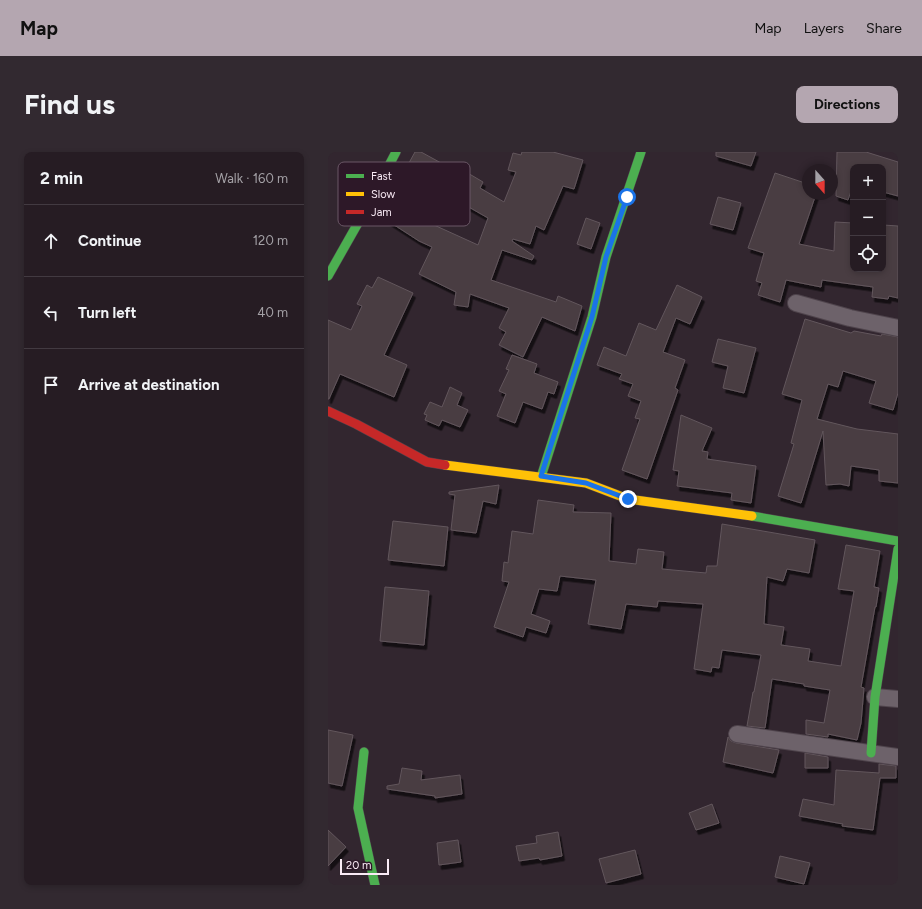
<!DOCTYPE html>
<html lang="en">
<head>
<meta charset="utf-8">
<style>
	:root { --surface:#261c23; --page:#322930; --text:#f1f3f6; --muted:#a4a1a6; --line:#423a41; --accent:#b4a6b0 }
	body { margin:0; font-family:Figtree,sans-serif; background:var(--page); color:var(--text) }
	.controls { position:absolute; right:12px; top:12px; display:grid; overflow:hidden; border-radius:8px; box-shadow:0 2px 6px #0003 }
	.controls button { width:36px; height:36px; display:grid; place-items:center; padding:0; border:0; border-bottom:1px solid var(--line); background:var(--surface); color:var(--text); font:20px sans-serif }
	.compass { position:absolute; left:474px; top:12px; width:36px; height:36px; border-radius:50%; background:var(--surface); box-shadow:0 2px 6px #0003; rotate:159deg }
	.scale { position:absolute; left:12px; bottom:10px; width:49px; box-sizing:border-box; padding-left:4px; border:2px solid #faebf6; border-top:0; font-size:11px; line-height:14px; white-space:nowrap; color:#faebf6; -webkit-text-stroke:3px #2d1828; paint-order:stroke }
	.stop { position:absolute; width:12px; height:12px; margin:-9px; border:3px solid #1a73e8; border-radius:50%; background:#fff }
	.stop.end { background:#1a73e8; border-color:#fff; box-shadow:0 1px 4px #0008 }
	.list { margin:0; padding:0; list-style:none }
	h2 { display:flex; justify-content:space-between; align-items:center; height:52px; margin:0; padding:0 16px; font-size:17px }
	h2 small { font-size:13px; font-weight:400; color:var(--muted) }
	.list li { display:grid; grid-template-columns:26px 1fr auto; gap:12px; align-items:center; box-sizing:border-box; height:72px; padding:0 16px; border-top:1px solid var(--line) }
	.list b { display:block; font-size:15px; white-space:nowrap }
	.list em { font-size:13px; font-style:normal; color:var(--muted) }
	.icon { flex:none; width:22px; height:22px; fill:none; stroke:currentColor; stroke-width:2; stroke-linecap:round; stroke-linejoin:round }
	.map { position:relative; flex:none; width:570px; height:733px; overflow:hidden; border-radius:8px }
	header { display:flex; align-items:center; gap:24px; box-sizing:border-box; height:56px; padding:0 20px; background:var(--accent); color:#111 }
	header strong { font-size:19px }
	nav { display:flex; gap:22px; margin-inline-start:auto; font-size:14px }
	.intro { display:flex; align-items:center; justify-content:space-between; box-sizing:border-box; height:96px; padding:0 24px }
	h1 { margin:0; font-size:28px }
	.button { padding:10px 18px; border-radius:8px; background:var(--accent); color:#111; font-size:14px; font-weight:700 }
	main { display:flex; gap:24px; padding:0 24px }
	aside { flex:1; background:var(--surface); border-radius:8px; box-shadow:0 2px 6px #0003 }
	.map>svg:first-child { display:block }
	.building { fill:#483c42; stroke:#62565c; fill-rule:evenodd; filter:url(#shadow) }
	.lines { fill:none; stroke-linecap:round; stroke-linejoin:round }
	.street-casing { stroke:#4f444c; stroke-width:18 }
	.fast-casing { stroke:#4f444c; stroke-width:10 }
	.slow-casing { stroke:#4f444c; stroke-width:10 }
	.jam-casing { stroke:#4f444c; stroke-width:10 }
	.street { stroke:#6d626a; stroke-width:16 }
	.fast { stroke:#4caf50; stroke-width:9 }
	.slow { stroke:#ffc107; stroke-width:9 }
	.jam { stroke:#c62828; stroke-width:9 }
	.route { stroke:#1a73e8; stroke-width:5 }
	.key { fill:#2d1828; stroke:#6a5766; stroke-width:1 }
	.key-label { font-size:11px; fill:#faebf6 }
</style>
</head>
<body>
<header>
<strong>Map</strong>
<nav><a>Map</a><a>Layers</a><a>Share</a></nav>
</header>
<div class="intro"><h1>Find us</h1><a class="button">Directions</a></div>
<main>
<aside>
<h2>2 min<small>Walk · 160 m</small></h2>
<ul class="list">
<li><svg class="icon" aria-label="ahead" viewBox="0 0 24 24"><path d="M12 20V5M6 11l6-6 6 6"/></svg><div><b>Continue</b></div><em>120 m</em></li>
<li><svg class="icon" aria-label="left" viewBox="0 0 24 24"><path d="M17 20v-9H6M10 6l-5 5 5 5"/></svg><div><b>Turn left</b></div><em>40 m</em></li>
<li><svg class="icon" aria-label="arrive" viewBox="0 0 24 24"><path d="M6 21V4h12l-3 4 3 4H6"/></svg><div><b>Arrive at destination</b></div></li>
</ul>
</aside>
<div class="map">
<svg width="570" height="733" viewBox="0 0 570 733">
	<defs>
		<filter id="shadow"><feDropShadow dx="2.5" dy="4.5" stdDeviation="0" flood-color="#0009"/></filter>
	</defs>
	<rect width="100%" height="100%" fill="#32262f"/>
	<g class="building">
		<path d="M87,0h6l42,23 3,-3 17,10 -3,6 24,14 12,-30 -8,-2 5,-17 8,2 1,-3h31l30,8 -9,29 -11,-3 -19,44 -8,-4 -6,18 -17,-5 -1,2 22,15 -2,4 -30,-10 -11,30 65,22 2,-6 24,10 -7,25 -33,-14 -19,40 -24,-12 7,-13 -7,-4 10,-20 -39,-14 -2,13 -14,-2 2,-13 -37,-18 13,-27 -13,-6 -34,-22 6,-11 -7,-4 8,-12h1zM125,46l35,20 -10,27 -44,-20z"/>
		<polygon points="388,0 428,0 423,14 388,4"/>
		<polygon points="509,0 538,0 570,10 570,44 555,40 555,15 525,15 525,33 520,48 508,44"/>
		<polygon points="447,21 480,32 480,42 488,42 471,92 506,99 507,70 525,71 525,117 555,117 555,73 570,74 570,146 561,144 560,147 544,145 545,135 494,128 493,135 458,128 452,150 430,143 434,131 428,129 436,101 420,96"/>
		<polygon points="390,45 413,51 405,78 382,72"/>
		<polygon points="258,66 272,71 263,97 249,92"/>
		<polygon points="50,125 85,141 56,203 79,213 66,245 12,222 1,247 0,247 0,168 23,178 34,154 29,152 39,133 44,136"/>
		<polygon points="349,133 374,145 362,172 348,166 335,200 357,208 347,236 350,238 319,327 294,318 312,267 307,266 313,249 300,244 305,232 291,227 294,222 269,213 276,195 298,204 311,171 328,178"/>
		<polygon points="477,167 523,181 526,179 553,184 554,182 570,185 570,241 565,258 541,251 548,229 515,219 510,235 500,232 489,267 529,277 570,282 570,331 551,329 551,318 523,314 521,334 512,332 498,333 495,279 473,351 450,344 466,292 463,291 474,248 454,242"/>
		<polygon points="390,187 428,196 416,241 395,236 400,214 384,210"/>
		<polygon points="184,203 209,212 206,221 230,230 226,242 220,240 214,257 195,250 187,271 169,264 178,242 171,239 181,218 178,217"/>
		<polygon points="122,235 134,241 129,253 140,258 132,275 114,268 111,274 97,268 99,263 96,262 102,250 114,255"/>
		<polygon points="353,263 384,276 374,299 380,300 379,307 428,314 423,351 403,348 404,341 349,334 351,319 345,318"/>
		<polygon points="171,333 168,352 155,349 148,381 123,378 127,343 121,342 121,340"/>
		<polygon points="210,348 246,353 245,360 283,361 281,409 308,412 310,397 336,400 334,417 378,421 379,414 389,414 394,372 487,388 481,421 459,417 455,429 439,425 436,472 456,475 453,493 482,497 480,509 513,514 526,439 510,437 518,393 552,399 546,435 551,436 548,455 547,455 533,535 536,536 533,571 529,588 500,582 500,585 478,582 478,568 496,571 502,538 476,534 476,532 444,527 437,576 419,574 425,540 426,540 433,503 394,498 391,516 384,515 383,520 366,517 375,452 330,449 329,455 298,452 293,477 260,472 268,428 232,424 229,439 211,437 203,462 222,469 218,481 198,475 195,485 166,475 181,430 174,429 176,410 180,411 184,379 205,382"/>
		<polygon points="65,369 120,375 116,414 60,408"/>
		<polygon points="57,435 101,439 96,493 52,489"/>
		<polygon points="0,578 25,583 14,634 0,631"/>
		<polygon points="400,585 403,589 408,591 451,598 445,621 395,610"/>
		<polygon points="477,601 500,605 500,616 477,616"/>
		<polygon points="551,612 568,614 568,626 552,626 545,678 514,674 515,672 471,664 475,647 506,653 508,618 551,621"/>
		<polygon points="74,616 94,619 93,628 132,623 134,642 107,646 107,644 59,637 59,634 71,632"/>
		<polygon points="384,652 391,671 368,678 361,661"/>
		<polygon points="0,678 18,695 0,714"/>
		<polygon points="230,680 234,704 212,708 211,706 191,709 188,694 209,691 208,684"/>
		<polygon points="130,688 133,710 111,713 109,691"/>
		<polygon points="307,698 313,722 278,731 271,707"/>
		<polygon points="452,704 482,711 476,732 447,725"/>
	</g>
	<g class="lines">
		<g class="street-casing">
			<g id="street">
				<polyline points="468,151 522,166 570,176"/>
				<polyline points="547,545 570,547"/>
				<polyline points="409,582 570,605"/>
			</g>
		</g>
		<g class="fast-casing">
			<g id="fast">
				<polyline points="0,124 38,57 68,0"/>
				<polyline points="213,325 264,165 278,105 313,0"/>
				<polyline points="424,364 570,389"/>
				<polyline points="36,600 30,656 47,733"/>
				<polyline points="543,601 547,545 570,397"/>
			</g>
		</g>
		<g class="slow-casing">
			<polyline id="slow" points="117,313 258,331 300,347 424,364"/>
		</g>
		<g class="jam-casing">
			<polyline id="jam" points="0,259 28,272 99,310 117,313"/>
		</g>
		<use href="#street" class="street"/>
		<use href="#fast" class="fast"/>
		<use href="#slow" class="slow"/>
		<use href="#jam" class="jam"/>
	</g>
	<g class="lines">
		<polyline class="route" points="299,45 278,105 264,165 213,324 258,331 300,347"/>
	</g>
	<rect x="10" y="10" width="132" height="64" rx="6" class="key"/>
	<rect x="18" y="22" width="18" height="4" fill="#4caf50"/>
	<rect x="18" y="40" width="18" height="4" fill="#ffc107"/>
	<rect x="18" y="58" width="18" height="4" fill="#c62828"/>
	<g class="key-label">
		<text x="43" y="28">Fast</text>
		<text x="43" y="46">Slow</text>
		<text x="43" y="64">Jam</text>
	</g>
</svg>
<div class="controls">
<button>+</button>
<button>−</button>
<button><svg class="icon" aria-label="locate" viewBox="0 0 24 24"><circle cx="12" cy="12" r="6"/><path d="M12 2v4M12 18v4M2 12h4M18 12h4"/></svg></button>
</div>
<svg class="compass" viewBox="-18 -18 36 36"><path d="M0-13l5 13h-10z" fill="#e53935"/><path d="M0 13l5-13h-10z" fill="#a4a1a6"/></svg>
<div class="scale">20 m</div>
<div class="stop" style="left:299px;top:45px"></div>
<div class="stop end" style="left:300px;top:347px"></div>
</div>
</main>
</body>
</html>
